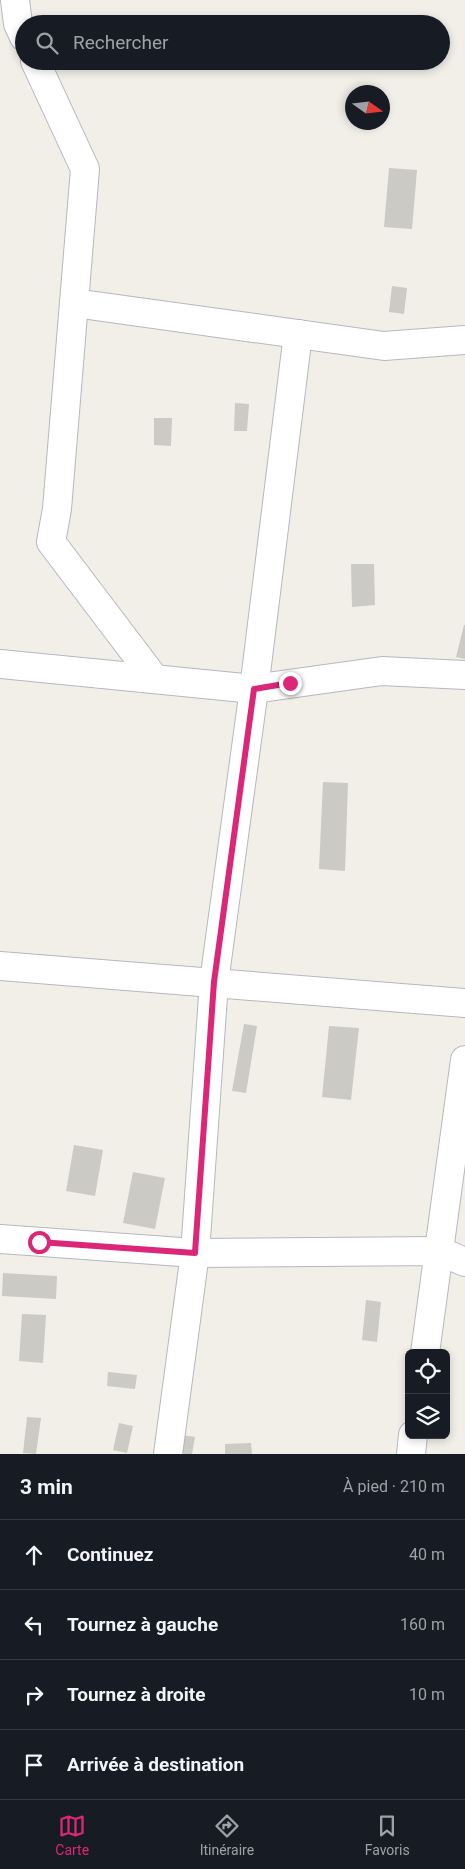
<!DOCTYPE html>
<html lang="fr">
<head>
<meta charset="utf-8">
<style>
	:root { --surface:#171b24; --page:#242831; --text:#f1f3f6; --muted:#9ea1a6; --line:#363941; --accent:#db2777 }
	body { margin:0; font-family:Roboto,sans-serif; background:var(--page); color:var(--text) }
	.controls { position:absolute; right:15px; bottom:15px; display:grid; overflow:hidden; border-radius:8px; box-shadow:0 2px 8px #0003 }
	.controls button { width:45px; height:45px; display:grid; place-items:center; padding:0; border:0; border-bottom:1px solid var(--line); background:var(--surface); color:var(--text); font:25px sans-serif }
	.compass { position:absolute; left:345px; top:85px; width:45px; height:45px; border-radius:50%; background:var(--surface); box-shadow:0 2px 8px #0003; rotate:104deg }
	.stop { position:absolute; width:15px; height:15px; margin:-11px; border:4px solid #db2777; border-radius:50%; background:#fff }
	.stop.end { background:#db2777; border-color:#fff; box-shadow:0 1px 5px #0008 }
	.list { margin:0; padding:0; list-style:none }
	h2 { display:flex; justify-content:space-between; align-items:center; height:65px; margin:0; padding:0 20px; font-size:21px }
	h2 small { font-size:16px; font-weight:400; color:var(--muted) }
	.list li { display:grid; grid-template-columns:32px 1fr auto; gap:15px; align-items:center; box-sizing:border-box; height:70px; padding:0 20px; border-top:1px solid var(--line) }
	.list b { display:block; font-size:19px; white-space:nowrap }
	.list em { font-size:16px; font-style:normal; color:var(--muted) }
	.icon { flex:none; width:28px; height:28px; fill:none; stroke:currentColor; stroke-width:2; stroke-linecap:round; stroke-linejoin:round }
	.map { position:relative; flex:none; width:465px; height:1454px; overflow:hidden }
	.search { position:absolute; background:var(--surface); box-shadow:0 2px 8px #0003; left:15px; right:15px; top:15px; height:55px; display:flex; align-items:center; gap:12px; box-sizing:border-box; padding:0 18px; border-radius:28px; color:var(--muted); font-size:19px }
	.sheet { height:345px; background:var(--surface) }
	nav { display:flex; justify-content:space-around; align-items:center; box-sizing:border-box; height:70px; border-top:1px solid var(--line); background:var(--surface); font-size:14px; color:var(--muted) }
	nav a { display:grid; justify-items:center; gap:2px }
	nav .on { color:var(--accent) }
	.map>svg:first-child { display:block }
	.building { fill:#cccac5 }
	.lines { fill:none; stroke-linecap:round; stroke-linejoin:round }
	.minor-casing { stroke:#b5b8bc; stroke-width:30 }
	.minor { stroke:#fff; stroke-width:28 }
	.route { stroke:#db2777; stroke-width:6 }
</style>
</head>
<body>
<div class="map">
<svg width="465" height="1454" viewBox="0 0 465 1454">
	<rect width="100%" height="100%" fill="#f1efe8"/>
	<g class="building">
		<polygon points="389,168 417,170 412,229 384,227"/>
		<polygon points="392,286 407,288 404,314 389,312"/>
		<polygon points="235,403 249,404 247,431 234,431"/>
		<polygon points="154,418 172,418 171,446 154,445"/>
		<polygon points="351,564 374,564 375,605 352,607"/>
		<polygon points="464,625 465,625 465,659 456,657"/>
		<polygon points="323,782 348,783 345,871 319,869"/>
		<polygon points="244,1024 257,1026 246,1093 232,1091"/>
		<polygon points="329,1026 359,1028 351,1100 322,1097"/>
		<polygon points="74,1145 103,1150 95,1196 66,1191"/>
		<polygon points="133,1172 165,1178 155,1229 123,1223"/>
		<polygon points="3,1273 57,1276 56,1299 2,1296"/>
		<polygon points="366,1300 381,1302 377,1342 362,1340"/>
		<polygon points="22,1314 46,1315 43,1363 19,1361"/>
		<polygon points="108,1372 137,1375 135,1389 107,1386"/>
		<polygon points="27,1417 41,1418 36,1454 23,1453"/>
		<polygon points="119,1423 133,1426 127,1453 113,1450"/>
		<polygon points="182,1435 195,1437 192,1454 179,1454"/>
		<polygon points="251,1443 252,1454 225,1454 225,1444"/>
	</g>
	<g class="lines">
		<g class="minor-casing">
			<g id="minor">
				<polyline points="15,0 18,24 24,37"/>
				<polyline points="35,61 85,169 57,509 51,542 154,678"/>
				<polyline points="74,303 384,346 465,340"/>
				<polyline points="0,664 254,689 382,671 465,675"/>
				<polyline points="0,966 465,1003"/>
				<polyline points="0,1239 195,1253 439,1251 465,1262"/>
				<polyline points="425,1353 465,1060"/>
				<polyline points="168,1454 195,1253 214,982 254,689 298,334"/>
				<polyline points="411,1454 413,1435"/>
			</g>
		</g>
		<use href="#minor" class="minor"/>
	</g>
	<g class="lines">
		<polyline class="route" points="39,1242 195,1253 214,982 254,689 290,683"/>
	</g>
</svg>
<div class="controls">
<button><svg class="icon" aria-label="locate" viewBox="0 0 24 24"><circle cx="12" cy="12" r="6"/><path d="M12 2v4M12 18v4M2 12h4M18 12h4"/></svg></button>
<button><svg class="icon" aria-label="layers" viewBox="0 0 24 24"><path d="M12 4l9 5-9 5-9-5zM3 14l9 5 9-5"/></svg></button>
</div>
<svg class="compass" viewBox="-18 -18 36 36"><path d="M0-13l5 13h-10z" fill="#e53935"/><path d="M0 13l5-13h-10z" fill="#9ea1a6"/></svg>
<div class="stop" style="left:39px;top:1242px"></div>
<div class="stop end" style="left:290px;top:683px"></div>
<div class="search"><svg class="icon" aria-label="search" viewBox="0 0 24 24"><circle cx="10" cy="10" r="6"/><path d="M15 15l6 6"/></svg>Rechercher</div>
</div>
<section class="sheet">
<h2>3 min<small>À pied · 210 m</small></h2>
<ul class="list">
<li><svg class="icon" aria-label="ahead" viewBox="0 0 24 24"><path d="M12 20V5M6 11l6-6 6 6"/></svg><div><b>Continuez</b></div><em>40 m</em></li>
<li><svg class="icon" aria-label="left" viewBox="0 0 24 24"><path d="M17 20v-9H6M10 6l-5 5 5 5"/></svg><div><b>Tournez à gauche</b></div><em>160 m</em></li>
<li><svg class="icon" aria-label="right" viewBox="0 0 24 24"><path d="M7 20v-9h11M14 6l5 5-5 5"/></svg><div><b>Tournez à droite</b></div><em>10 m</em></li>
<li><svg class="icon" aria-label="arrive" viewBox="0 0 24 24"><path d="M6 21V4h12l-3 4 3 4H6"/></svg><div><b>Arrivée à destination</b></div></li>
</ul>
</section>
<nav>
<a class="on"><svg class="icon" aria-label="map" viewBox="0 0 24 24"><path d="M3 6l6-2 6 2 6-2v14l-6 2-6-2-6 2zM9 4v14M15 6v14"/></svg>Carte</a>
<a><svg class="icon" aria-label="directions" viewBox="0 0 24 24"><path d="M12 3l9 9-9 9-9-9zM9 14v-3h6M13 9l2 2-2 2"/></svg>Itinéraire</a>
<a><svg class="icon" aria-label="saved" viewBox="0 0 24 24"><path d="M7 4h10v16l-5-4-5 4z"/></svg>Favoris</a>
</nav>
</body>
</html>
